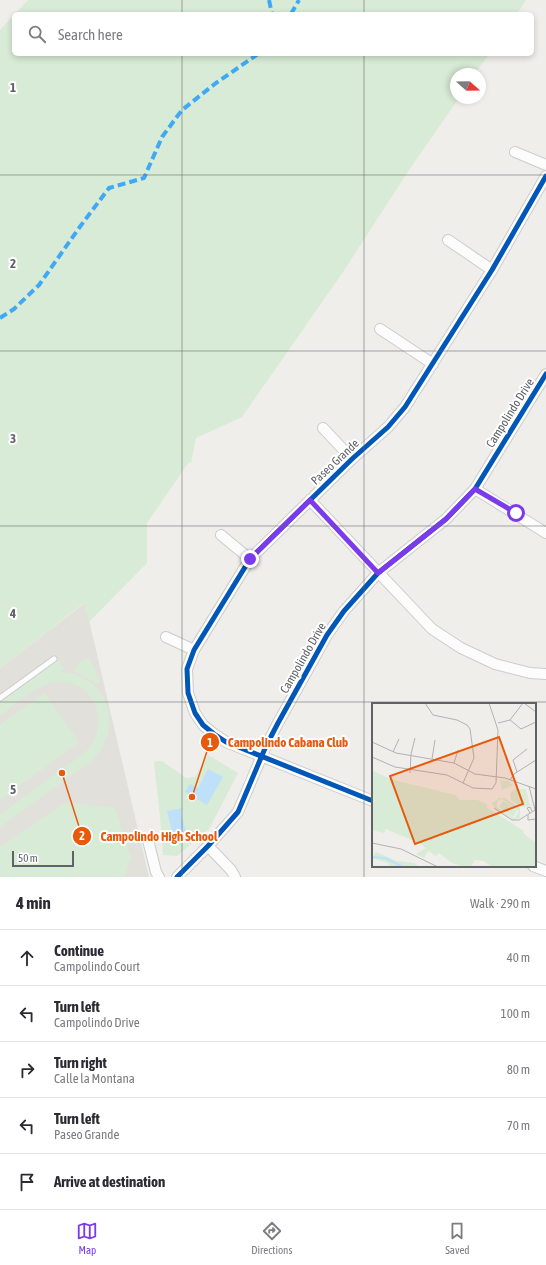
<!DOCTYPE html>
<html lang="en">
<head>
<meta charset="utf-8">
<style>
	:root { --surface:#fff; --page:#f2f2f3; --text:#2b2b33; --muted:#7c7c81; --line:#e1e1e2; --accent:#7c3aed }
	body { margin:0; font-family:"Asap Condensed",sans-serif; background:var(--page); color:var(--text) }
	.compass { position:absolute; left:450px; top:68px; width:36px; height:36px; border-radius:50%; background:var(--surface); box-shadow:0 2px 6px #0003; rotate:110deg }
	.scale { position:absolute; left:12px; bottom:10px; width:62px; box-sizing:border-box; padding-left:4px; border:2px solid #5f6368; border-top:0; font-size:11px; line-height:14px; white-space:nowrap; color:#5f6368; -webkit-text-stroke:3px #fff; paint-order:stroke }
	.stop { position:absolute; width:12px; height:12px; margin:-9px; border:3px solid #7c3aed; border-radius:50%; background:#fff }
	.stop.end { background:#7c3aed; border-color:#fff; box-shadow:0 1px 4px #0008 }
	.list { margin:0; padding:0; list-style:none }
	h2 { display:flex; justify-content:space-between; align-items:center; height:52px; margin:0; padding:0 16px; font-size:17px }
	h2 small { font-size:13px; font-weight:400; color:var(--muted) }
	.list li { display:grid; grid-template-columns:26px 1fr auto; gap:12px; align-items:center; box-sizing:border-box; height:56px; padding:0 16px; border-top:1px solid var(--line) }
	.list b { display:block; font-size:15px; white-space:nowrap }
	.list p { margin:0; font-size:13px; white-space:nowrap; color:var(--muted) }
	.list em { font-size:13px; font-style:normal; color:var(--muted) }
	.icon { flex:none; width:22px; height:22px; fill:none; stroke:currentColor; stroke-width:2; stroke-linecap:round; stroke-linejoin:round }
	.map { position:relative; flex:none; width:546px; height:877px; overflow:hidden }
	.search { position:absolute; background:var(--surface); box-shadow:0 2px 6px #0003; left:12px; right:12px; top:12px; height:44px; display:flex; align-items:center; gap:10px; box-sizing:border-box; padding:0 14px; border-radius:6px; color:var(--muted); font-size:15px }
	.sheet { height:332px; background:var(--surface) }
	nav { display:flex; justify-content:space-around; align-items:center; box-sizing:border-box; height:56px; border-top:1px solid var(--line); background:var(--surface); font-size:11px; color:var(--muted) }
	nav a { display:grid; justify-items:center; gap:2px }
	nav .on { color:var(--accent) }
	.map>svg:first-child { display:block }
	.education { fill:#e2e0da }
	.green { fill:#d8ebd6 }
	.water { fill:#bfe0f9 }
	.lines { fill:none; stroke-linecap:round; stroke-linejoin:round }
	.service-casing { stroke:#cbcccc; stroke-width:7 }
	.minor-casing { stroke:#cbcccc; stroke-width:12 }
	.service { stroke:#fdfcfc; stroke-width:5 }
	.minor { stroke:#fdfcfc; stroke-width:10 }
	.quiet { stroke:#3fa9f5; stroke-width:4; stroke-dasharray:8 4; stroke-linecap:butt }
	.cycleway-casing { stroke:#fff; stroke-width:8 }
	.cycleway { stroke:#0057b8; stroke-width:5 }
	.route { stroke:#7c3aed; stroke-width:5 }
	.grid { fill:none; stroke:#5f6368; stroke-width:1; stroke-opacity:0.55 }
	.labels { text-anchor:middle; dominant-baseline:central; stroke-width:4; stroke-linejoin:round; paint-order:stroke }
	.street-label { font-size:12px; fill:#5f6368; stroke:#fff }
	.inset-river { fill:none; stroke:#bfe0f9; stroke-width:2 }
	.inset-road { fill:none; stroke:#b1b2b2; stroke-width:1 }
	.view { fill:#e8590c; fill-opacity:0.15; stroke:#e8590c; stroke-width:2 }
	.inset-edge { fill:none; stroke:#5f6368; stroke-width:2 }
	.grid-label { font-size:13px; text-anchor:middle; font-weight:bold; fill:#5f6368; stroke:#fff; stroke-width:4; stroke-linejoin:round; paint-order:stroke }
	.leader { fill:none; stroke:#e8590c; stroke-width:1.5 }
	.callout-dot { fill:#e8590c; stroke:#fff; stroke-width:1.5 }
	.mark-label { font-size:12px; text-anchor:middle; font-weight:bold; fill:#fff }
	.callout-label { font-size:13px; text-anchor:middle; font-weight:bold; fill:#e8590c; stroke:#fff; stroke-width:4; stroke-linejoin:round; paint-order:stroke }
</style>
</head>
<body>
<div class="map">
<svg width="546" height="877" viewBox="0 0 546 877">
	<rect width="100%" height="100%" fill="#efeeea"/>
	<polygon class="education" points="85,603 149,877 0,877 0,668"/>
	<g class="green">
		<polygon points="28,0 526,0 517,14 15,14"/>
		<polygon points="14,15 14,54 489,54 475,74 456,74 456,98 459,98 409,170 343,272 242,417 196,438 191,463 189,462 147,523 147,563 89,622 84,603 0,668 0,30"/>
		<polygon points="90,658 98,679 100,681 97,684 73,670 80,662"/>
		<path d="M58,660l6,9 -3,3c50,4 64,60 28,91l-89,64v-13l83,-60c32,-27 11,-80 -31,-71 -18,3 -38,23 -52,33v-13z"/>
		<polygon points="44,693 79,742 0,800 0,725"/>
		<polygon points="208,755 238,773 209,829 177,856 163,855 160,817 154,763 156,761 162,761 186,778 195,777"/>
		<polygon points="66,802 115,808 131,857 125,877 0,877 0,847"/>
	</g>
	<g class="water">
		<polygon points="208,769 223,777 207,805 185,792 190,784 198,788"/>
		<polygon points="182,808 181,813 186,832 188,833 189,836 174,840 167,811"/>
	</g>
	<g class="lines">
		<g class="service-casing">
			<polyline id="service" points="0,698 54,659"/>
		</g>
		<g class="minor-casing">
			<g id="minor">
				<polyline points="515,152 546,165"/>
				<polyline points="448,240 492,270"/>
				<polyline points="380,329 433,364"/>
				<polyline points="323,428 352,459"/>
				<polyline points="475,489 546,533"/>
				<polyline points="310,500 432,629 461,648 495,664 530,673 546,674"/>
				<polyline points="221,535 250,559"/>
				<polyline points="166,637 194,650"/>
				<polyline points="373,801 226,742 214,734 203,725 195,713 188,693 187,669 194,650 250,559 352,459 388,427 405,407 492,270 546,176"/>
				<polyline points="148,840 156,872 159,877"/>
				<polyline points="208,846 231,870 235,877"/>
				<polyline points="533,866 546,871"/>
				<polyline points="177,877 208,846 238,812 266,746 278,723 327,635 344,611 378,573 446,519 475,489 546,374"/>
			</g>
		</g>
		<use href="#service" class="service"/>
		<use href="#minor" class="minor"/>
		<g class="quiet">
			<polyline points="269,0 272,14"/>
			<polyline points="291,14 299,0"/>
			<polyline points="0,318 14,309 39,285 79,228 109,188 144,178 162,137 182,110 216,83 258,54"/>
		</g>
		<g class="cycleway-casing">
			<g id="cycleway">
				<polyline points="373,801 226,742 214,734 203,725 195,713 188,693 187,669 194,650 250,559 352,459 388,427 405,407 492,270 546,176"/>
				<polyline points="177,877 208,846 238,812 266,746 278,723 327,635 344,611 378,573 446,519 475,489 546,374"/>
			</g>
		</g>
		<use href="#cycleway" class="cycleway"/>
	</g>
	<g class="lines">
		<polyline class="route" points="250,559 310,500 378,573 446,519 475,489 516,513"/>
	</g>
	<path class="grid" d="M182,0v14M364,0v14M182,54v823M364,54v823M0,175h546M0,351h546M0,526h546M0,702h546"/>
	<g class="labels">
		<g class="street-label">
			<text transform="translate(510 413) rotate(-58)">Campolindo Drive</text>
			<text transform="translate(335 462) rotate(-43)">Paseo Grande</text>
			<text transform="translate(303 658) rotate(-60)">Campolindo Drive</text>
		</g>
	</g>
	<g transform="translate(372 703)">
		<rect width="164" height="164" fill="#efeeea"/>
		<path d="M0,67l18,9 65,16 5,5h18l10,5 -2,2 38,24 -1,2 13,10v24h-44l-8,-6 -9,-1 -4,6 -7,1 -12,-4 -13,-10 -3,3 -8,-5 -4,7 -8,-4 10,-6 -5,-4 -35,-15 -2,4 -12,-3zM128,77l8,1 5,4 -11,5zM143,86h11l4,17 -8,1 -11,-7 -1,-7zM127,95h5l16,10v10l-7,2 -19,-13 -2,-4zM130,96l14,10 -13,-8 -4,6 14,10 4,-7 2,1 -4,7 -3,-1 -15,-10v-6zM4,149l21,9 17,2 5,4h-31l1,-3 -4,-2 -13,-4z" fill="#d8ebd6" fill-rule="evenodd"/>
		<path class="inset-river" d="M0,154l13,1 18,9"/>
		<path class="inset-road" d="M53,0l8,12 24,5 10,5 3,4 4,29 -11,25M152,0l12,9M138,17l11,9 15,-7M126,20l12,-3 13,-17M0,39l24,11 58,10 21,11 30,4 31,11M21,49l6,-13M0,54l23,10 52,8 26,13 19,1 4,-6 2,-53 -9,-27M60,56l3,-19M82,60l4,-13M145,69l-4,-12 14,-11M38,70l1,-19 4,-16M138,77l4,-6 22,-14M122,105l18,12h7l16,-10 -6,-24M158,110l-3,-5 3,-1 2,4M156,111v6l8,-1M0,140l29,6 37,18"/>
		<path class="view" d="M127,34l24,67 -108,40 -25,-68z"/>
		<rect width="164" height="164" class="inset-edge"/>
	</g>
	<g class="grid-label">
		<text x="13" y="92">1</text>
		<text x="13" y="268">2</text>
		<text x="13" y="443">3</text>
		<text x="13" y="618">4</text>
		<text x="13" y="794">5</text>
	</g>
	<path class="leader" d="M192 797L210 742M62 773L82 836"/>
	<g class="callout-dot">
		<circle cx="192" cy="797" r="4"/>
		<circle cx="62" cy="773" r="4"/>
		<circle cx="210" cy="742" r="10"/>
		<circle cx="82" cy="836" r="10"/>
	</g>
	<g class="mark-label">
		<text x="210" y="747">1</text>
		<text x="82" y="840">2</text>
	</g>
	<g class="callout-label">
		<text x="288" y="747">Campolindo Cabana Club</text>
		<text x="159" y="841">Campolindo High School</text>
	</g>
</svg>
<svg class="compass" viewBox="-18 -18 36 36"><path d="M0-13l5 13h-10z" fill="#e53935"/><path d="M0 13l5-13h-10z" fill="#7c7c81"/></svg>
<div class="scale">50 m</div>
<div class="stop" style="left:516px;top:513px"></div>
<div class="stop end" style="left:250px;top:559px"></div>
<div class="search"><svg class="icon" aria-label="search" viewBox="0 0 24 24"><circle cx="10" cy="10" r="6"/><path d="M15 15l6 6"/></svg>Search here</div>
</div>
<section class="sheet">
<h2>4 min<small>Walk · 290 m</small></h2>
<ul class="list">
<li><svg class="icon" aria-label="ahead" viewBox="0 0 24 24"><path d="M12 20V5M6 11l6-6 6 6"/></svg><div><b>Continue</b><p>Campolindo Court</p></div><em>40 m</em></li>
<li><svg class="icon" aria-label="left" viewBox="0 0 24 24"><path d="M17 20v-9H6M10 6l-5 5 5 5"/></svg><div><b>Turn left</b><p>Campolindo Drive</p></div><em>100 m</em></li>
<li><svg class="icon" aria-label="right" viewBox="0 0 24 24"><path d="M7 20v-9h11M14 6l5 5-5 5"/></svg><div><b>Turn right</b><p>Calle la Montana</p></div><em>80 m</em></li>
<li><svg class="icon" aria-label="left" viewBox="0 0 24 24"><path d="M17 20v-9H6M10 6l-5 5 5 5"/></svg><div><b>Turn left</b><p>Paseo Grande</p></div><em>70 m</em></li>
<li><svg class="icon" aria-label="arrive" viewBox="0 0 24 24"><path d="M6 21V4h12l-3 4 3 4H6"/></svg><div><b>Arrive at destination</b></div></li>
</ul>
</section>
<nav>
<a class="on"><svg class="icon" aria-label="map" viewBox="0 0 24 24"><path d="M3 6l6-2 6 2 6-2v14l-6 2-6-2-6 2zM9 4v14M15 6v14"/></svg>Map</a>
<a><svg class="icon" aria-label="directions" viewBox="0 0 24 24"><path d="M12 3l9 9-9 9-9-9zM9 14v-3h6M13 9l2 2-2 2"/></svg>Directions</a>
<a><svg class="icon" aria-label="saved" viewBox="0 0 24 24"><path d="M7 4h10v16l-5-4-5 4z"/></svg>Saved</a>
</nav>
</body>
</html>
